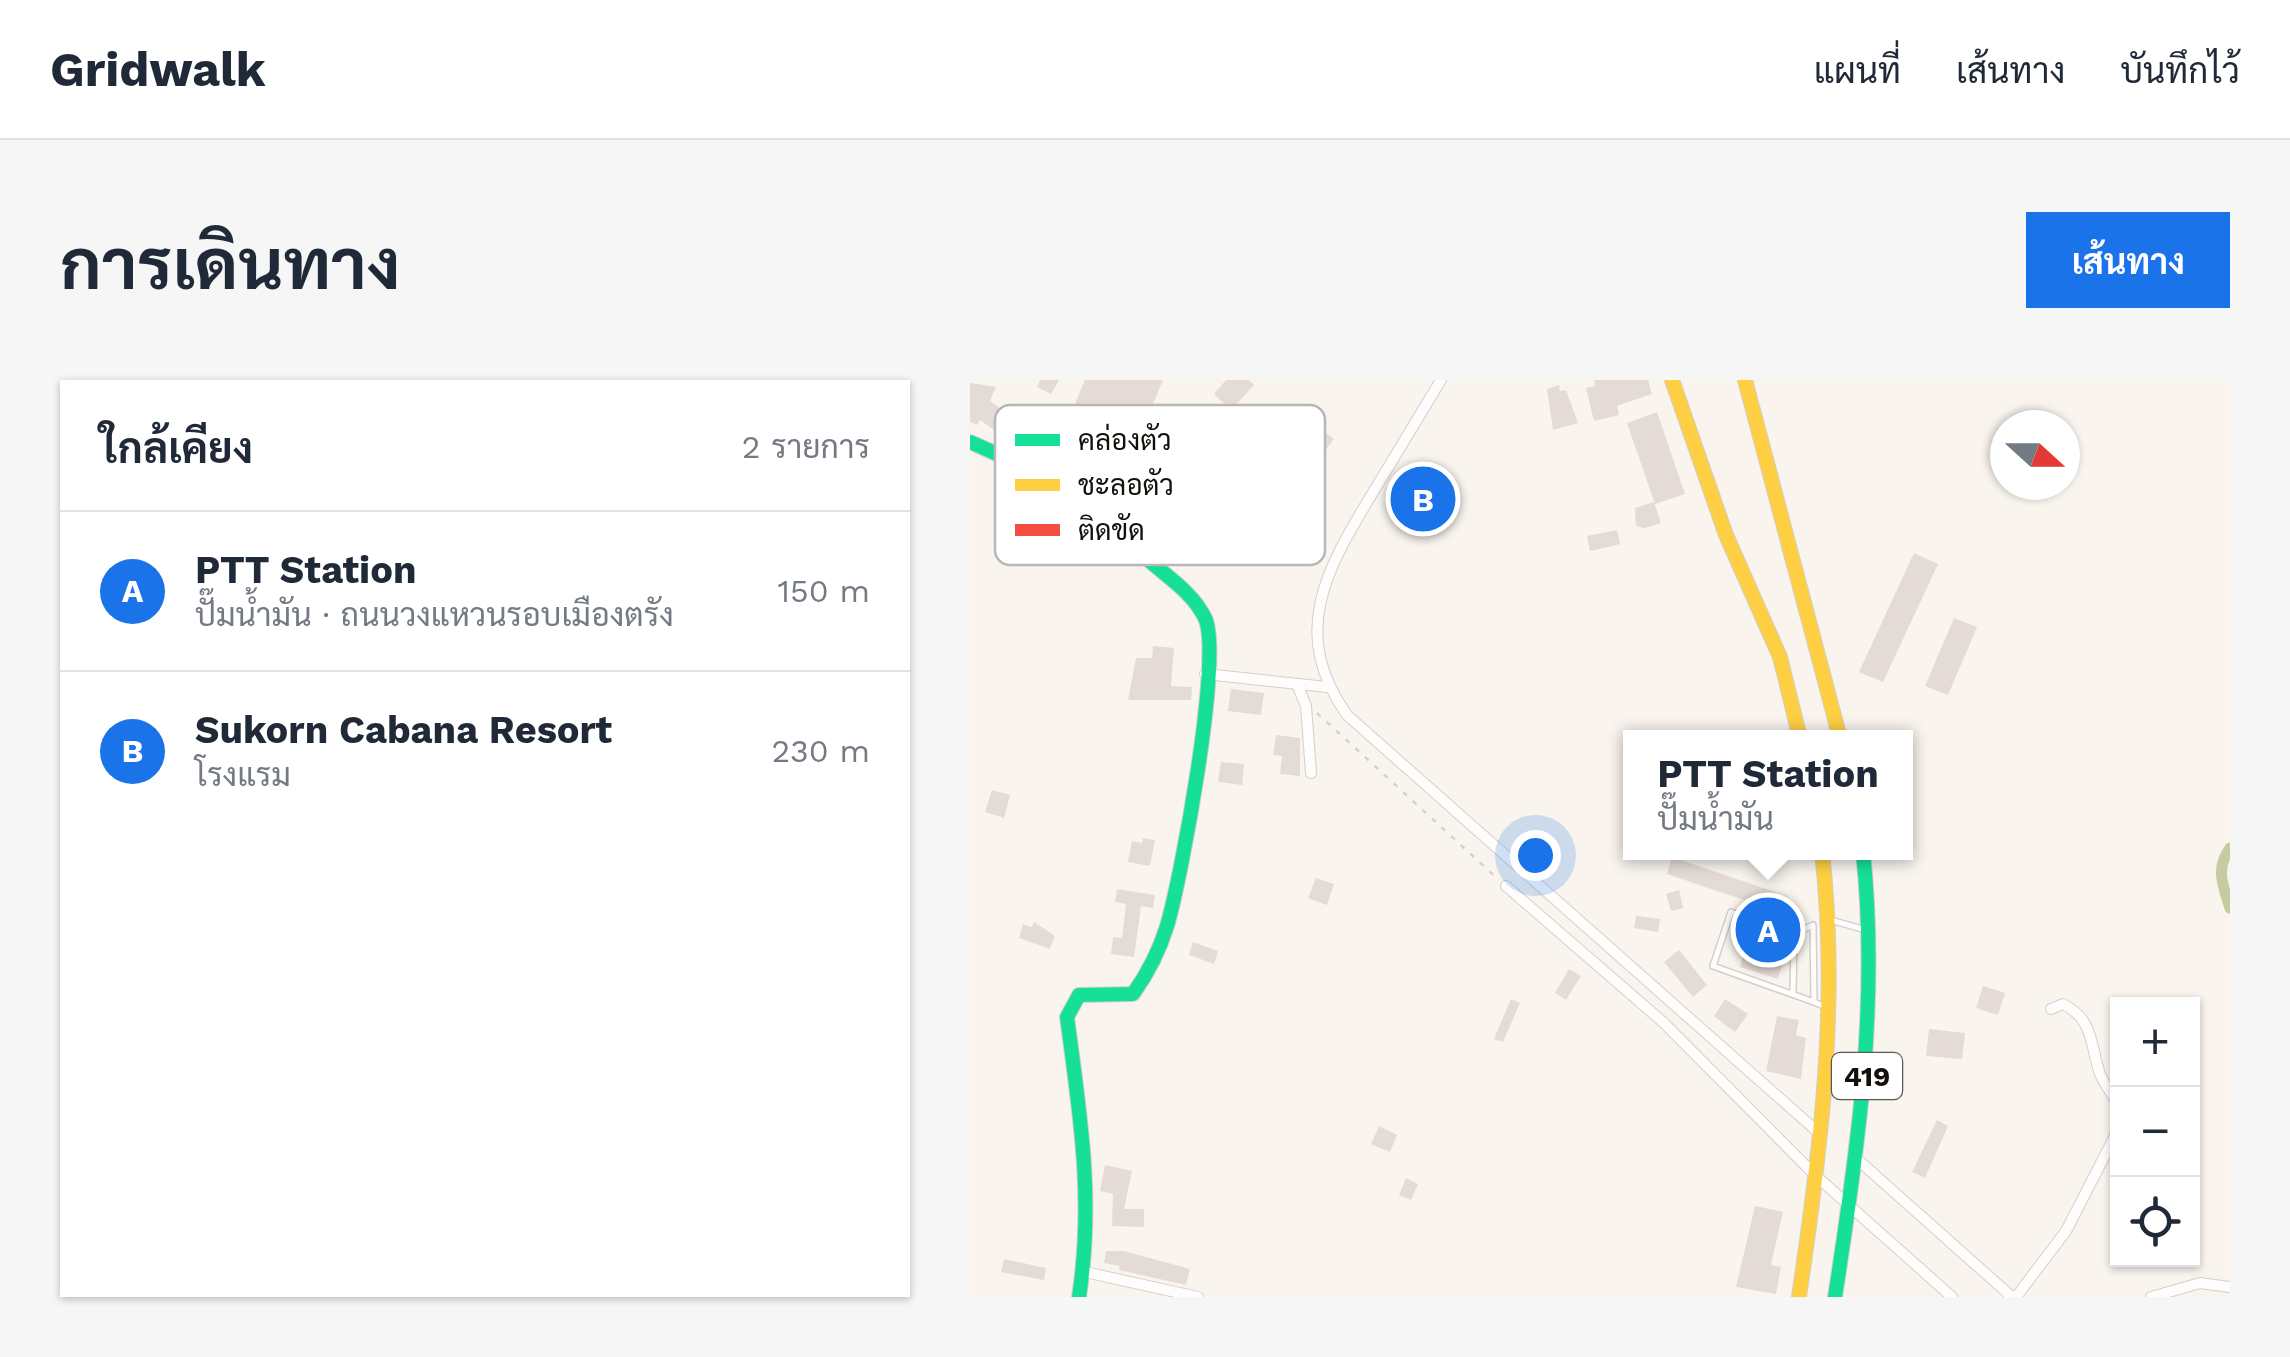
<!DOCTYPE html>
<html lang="th">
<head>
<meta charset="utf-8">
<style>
	:root { --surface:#fff; --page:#f6f6f7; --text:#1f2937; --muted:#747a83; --line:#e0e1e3; --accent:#1a73e8 }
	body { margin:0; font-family:"Work Sans",Sarabun,sans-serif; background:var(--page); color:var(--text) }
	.controls { position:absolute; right:30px; bottom:30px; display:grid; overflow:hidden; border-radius:0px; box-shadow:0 2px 8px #0004 }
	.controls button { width:90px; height:90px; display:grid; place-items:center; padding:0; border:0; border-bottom:2px solid var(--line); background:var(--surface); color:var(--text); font:50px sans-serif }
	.compass { position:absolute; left:1020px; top:30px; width:90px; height:90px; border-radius:50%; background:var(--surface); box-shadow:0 2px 8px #0004; rotate:111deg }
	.you { position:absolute; left:565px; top:475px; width:35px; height:35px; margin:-25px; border:8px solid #fff; border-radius:50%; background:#1a73e8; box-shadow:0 0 0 15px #1a73e833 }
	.badge { display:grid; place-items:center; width:65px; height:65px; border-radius:50%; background:var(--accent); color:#fff; font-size:32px; font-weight:700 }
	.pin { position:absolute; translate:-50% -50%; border:5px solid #fff; box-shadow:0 2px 10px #0006 }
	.popup { position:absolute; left:653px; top:350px; width:290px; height:130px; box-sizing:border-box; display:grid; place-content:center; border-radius:0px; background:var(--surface); filter:drop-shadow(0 2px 8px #0005); font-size:32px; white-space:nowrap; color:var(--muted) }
	.popup b { font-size:38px; color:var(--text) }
	.popup::after { content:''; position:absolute; left:50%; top:100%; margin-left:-20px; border:20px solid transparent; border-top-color:var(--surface) }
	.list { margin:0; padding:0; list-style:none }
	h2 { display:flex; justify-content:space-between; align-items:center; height:130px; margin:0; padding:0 40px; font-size:42px }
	h2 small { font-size:32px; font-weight:400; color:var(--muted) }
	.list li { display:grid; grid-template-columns:65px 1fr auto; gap:30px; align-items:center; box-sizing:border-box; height:160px; padding:0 40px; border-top:2px solid var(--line) }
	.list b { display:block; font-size:38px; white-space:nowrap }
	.list p { margin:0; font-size:32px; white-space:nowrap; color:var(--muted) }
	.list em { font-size:32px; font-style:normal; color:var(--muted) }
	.icon { flex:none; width:55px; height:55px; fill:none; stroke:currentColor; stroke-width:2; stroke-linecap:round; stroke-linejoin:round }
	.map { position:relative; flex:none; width:1260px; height:917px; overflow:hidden; border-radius:0px }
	header { display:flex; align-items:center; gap:60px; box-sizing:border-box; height:140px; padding:0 50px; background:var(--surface); border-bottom:2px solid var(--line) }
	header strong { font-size:48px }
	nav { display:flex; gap:55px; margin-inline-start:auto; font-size:35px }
	.intro { display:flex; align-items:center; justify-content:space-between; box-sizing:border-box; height:240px; padding:0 60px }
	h1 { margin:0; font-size:70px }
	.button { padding:25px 45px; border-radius:0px; background:var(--accent); color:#fff; font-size:35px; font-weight:700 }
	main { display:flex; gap:60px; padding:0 60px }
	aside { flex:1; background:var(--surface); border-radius:0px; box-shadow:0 2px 8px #0004 }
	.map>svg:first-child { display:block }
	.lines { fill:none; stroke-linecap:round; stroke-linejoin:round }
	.canal { stroke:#c7cba1; stroke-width:11 }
	.building { fill:#e5dbd6 }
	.lane-casing { stroke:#d3cfcb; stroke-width:8 }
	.street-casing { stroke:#d3cfcb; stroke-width:12 }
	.fast-casing { stroke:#d3cfcb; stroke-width:16 }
	.slow-casing { stroke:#d3cfcb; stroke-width:16 }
	.path { stroke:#d4d2d0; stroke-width:2.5; stroke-dasharray:5 8; stroke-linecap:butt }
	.lane { stroke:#fefdfc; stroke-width:5 }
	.street { stroke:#fefdfc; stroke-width:10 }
	.fast { stroke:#16e098; stroke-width:14 }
	.slow { stroke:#ffcf43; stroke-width:14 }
	.labels { text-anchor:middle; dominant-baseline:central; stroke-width:9; stroke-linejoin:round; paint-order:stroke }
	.shield { fill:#fff; stroke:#5a5855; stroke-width:2.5 }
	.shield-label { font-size:28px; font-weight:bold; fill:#13100c }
	.key { fill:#fff; stroke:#b8b7b6; stroke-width:2.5 }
	.key-label { font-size:28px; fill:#13100c }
</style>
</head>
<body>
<header>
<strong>Gridwalk</strong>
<nav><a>แผนที่</a><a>เส้นทาง</a><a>บันทึกไว้</a></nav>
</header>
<div class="intro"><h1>การเดินทาง</h1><a class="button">เส้นทาง</a></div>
<main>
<aside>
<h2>ใกล้เคียง<small>2 รายการ</small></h2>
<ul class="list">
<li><span class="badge">A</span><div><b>PTT Station</b><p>ปั๊มน้ำมัน · ถนนวงแหวนรอบเมืองตรัง</p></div><em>150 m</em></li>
<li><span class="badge">B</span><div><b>Sukorn Cabana Resort</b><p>โรงแรม</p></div><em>230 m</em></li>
</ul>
</aside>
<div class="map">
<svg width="1260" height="917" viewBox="0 0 1260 917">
	<rect width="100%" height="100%" fill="#f9f4ee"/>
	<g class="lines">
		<path class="canal" d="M1260,468c-15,20 -7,38 0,60"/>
	</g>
	<g class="building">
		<polygon points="70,0 89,0 81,14 67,7"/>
		<polygon points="115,0 193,0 169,58 102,31"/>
		<polygon points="256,0 279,0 284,5 261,30 244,14"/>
		<polygon points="624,0 678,0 682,14 647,26 649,35 624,41 616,8 625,6"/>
		<polygon points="0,3 26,7 20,21 54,45 60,29 84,39 76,60 163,121 151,139 10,40 7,45 0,42"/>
		<polygon points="589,5 590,11 596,10 608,43 583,50 577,9"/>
		<polygon points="687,32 715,114 685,124 657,43"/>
		<polygon points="342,42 364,59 346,82 324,65"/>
		<polygon points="260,43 281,61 199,155 214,168 203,182 167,151"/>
		<polygon points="127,49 182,96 169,112 113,65"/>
		<polygon points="684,122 691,143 675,148 666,146 665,128"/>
		<polygon points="261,131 283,149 255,184 233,166"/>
		<polygon points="647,150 650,164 620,171 617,156"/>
		<polygon points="944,173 968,184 913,302 889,292"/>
		<polygon points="984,238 1007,247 978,315 955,306"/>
		<polygon points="183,266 204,268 201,306 222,307 221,320 158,320 166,278 182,278"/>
		<polygon points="261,309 294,313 291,335 258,331"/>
		<polygon points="306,355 330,358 330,396 310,394 312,376 303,375"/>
		<polygon points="251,382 274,384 272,405 248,402"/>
		<polygon points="22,410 40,415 34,438 15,432"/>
		<polygon points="173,458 185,460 180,486 158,482 162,461 172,463"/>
		<polygon points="702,477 817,516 812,533 697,494"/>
		<polygon points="346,498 364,504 357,525 338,518"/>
		<polygon points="147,509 185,515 183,528 171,526 164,577 141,574 143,557 152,558 156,524 145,522"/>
		<polygon points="709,510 713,528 701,531 696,514"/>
		<polygon points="666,536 690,539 688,552 664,548"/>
		<polygon points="64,542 85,556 80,569 49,558 53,544 62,547"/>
		<polygon points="223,562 248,571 244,584 219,575"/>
		<polygon points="775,567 814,579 808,599 770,587"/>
		<polygon points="709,570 737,605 723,617 694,582"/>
		<polygon points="599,589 611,596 596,620 585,613"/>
		<polygon points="1013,606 1035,613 1028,635 1006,628"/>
		<polygon points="541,619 550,623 533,662 524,659"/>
		<polygon points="755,619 778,634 765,652 744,636"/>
		<polygon points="807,636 829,640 826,655 836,658 831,699 796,691"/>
		<polygon points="959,649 995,653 992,679 956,676"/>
		<polygon points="967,740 978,746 955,798 942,792"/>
		<polygon points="409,746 427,755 420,772 401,764"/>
		<polygon points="135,785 162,791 154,829 174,829 174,847 142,846 143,814 130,811"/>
		<polygon points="436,798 448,804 441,820 429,815"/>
		<polygon points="785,826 813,832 801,885 811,887 806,914 766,907"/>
		<polygon points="136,871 154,871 220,889 216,905 149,890 150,886 134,883"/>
		<polygon points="34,879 76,888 74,900 31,892"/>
	</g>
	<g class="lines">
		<g class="lane-casing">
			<g id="lane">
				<polyline points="864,541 896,550"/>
				<polyline points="843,545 824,554 761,532 743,586 844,622"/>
				<polyline points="843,546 844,622 856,627"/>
				<polyline points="823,613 824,554"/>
			</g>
		</g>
		<g class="street-casing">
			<g id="street">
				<path d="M471,0c-23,38 -46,76 -69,114 -46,76 -83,139 -25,221l472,418"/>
				<polyline points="235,294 357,307"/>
				<polyline points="327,304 336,326 341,393"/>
				<polyline points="536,506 694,643 845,795 982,917"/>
				<path d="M1081,629l12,-5c32,16 27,42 37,70 4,10 12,20 18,29"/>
				<polyline points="887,779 1042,917"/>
				<polyline points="115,892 228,917"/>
				<polyline points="1046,917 1096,851 1148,750"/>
				<polyline points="1181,917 1230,903 1260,907"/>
			</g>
		</g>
		<g class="fast-casing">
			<g id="fast">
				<path d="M0,62c71,29 125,73 183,122 19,16 41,31 52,54 18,38 -24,261 -38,308 -8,26 -19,47 -34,68l-54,1 -12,22c13,98 27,181 12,280"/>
				<path d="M865,917c23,-149 44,-294 28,-445"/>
			</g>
		</g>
		<g class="slow-casing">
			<g id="slow">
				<polyline points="702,0 756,155 810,277 830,358"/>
				<polyline points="775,0 870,358"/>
				<path d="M829,917c22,-149 40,-295 23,-445"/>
			</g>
		</g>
		<polyline class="path" points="347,333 529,500"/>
		<use href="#lane" class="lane"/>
		<use href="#street" class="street"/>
		<use href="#fast" class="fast"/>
		<use href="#slow" class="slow"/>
	</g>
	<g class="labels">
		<rect class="shield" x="862" y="673" width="70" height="46" rx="8"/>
		<g class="shield-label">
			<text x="897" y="696">419</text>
		</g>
	</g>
	<rect x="25" y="25" width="330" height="160" rx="15" class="key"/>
	<rect x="45" y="54" width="45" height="12" fill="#16e098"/>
	<rect x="45" y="99" width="45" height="12" fill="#ffcf43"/>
	<rect x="45" y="144" width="45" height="12" fill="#f24e42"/>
	<g class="key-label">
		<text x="108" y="70">คล่องตัว</text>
		<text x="108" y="115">ชะลอตัว</text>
		<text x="108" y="160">ติดขัด</text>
	</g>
</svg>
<div class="controls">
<button>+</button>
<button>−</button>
<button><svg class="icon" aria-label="locate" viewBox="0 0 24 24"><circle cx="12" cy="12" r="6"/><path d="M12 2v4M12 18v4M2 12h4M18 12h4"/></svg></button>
</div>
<svg class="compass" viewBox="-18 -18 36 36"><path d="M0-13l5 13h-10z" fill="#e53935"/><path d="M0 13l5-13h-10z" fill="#747a83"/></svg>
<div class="you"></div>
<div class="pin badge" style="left:798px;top:550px">A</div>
<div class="popup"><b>PTT Station</b>ปั๊มน้ำมัน</div>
<div class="pin badge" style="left:453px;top:119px">B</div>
</div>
</main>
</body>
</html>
